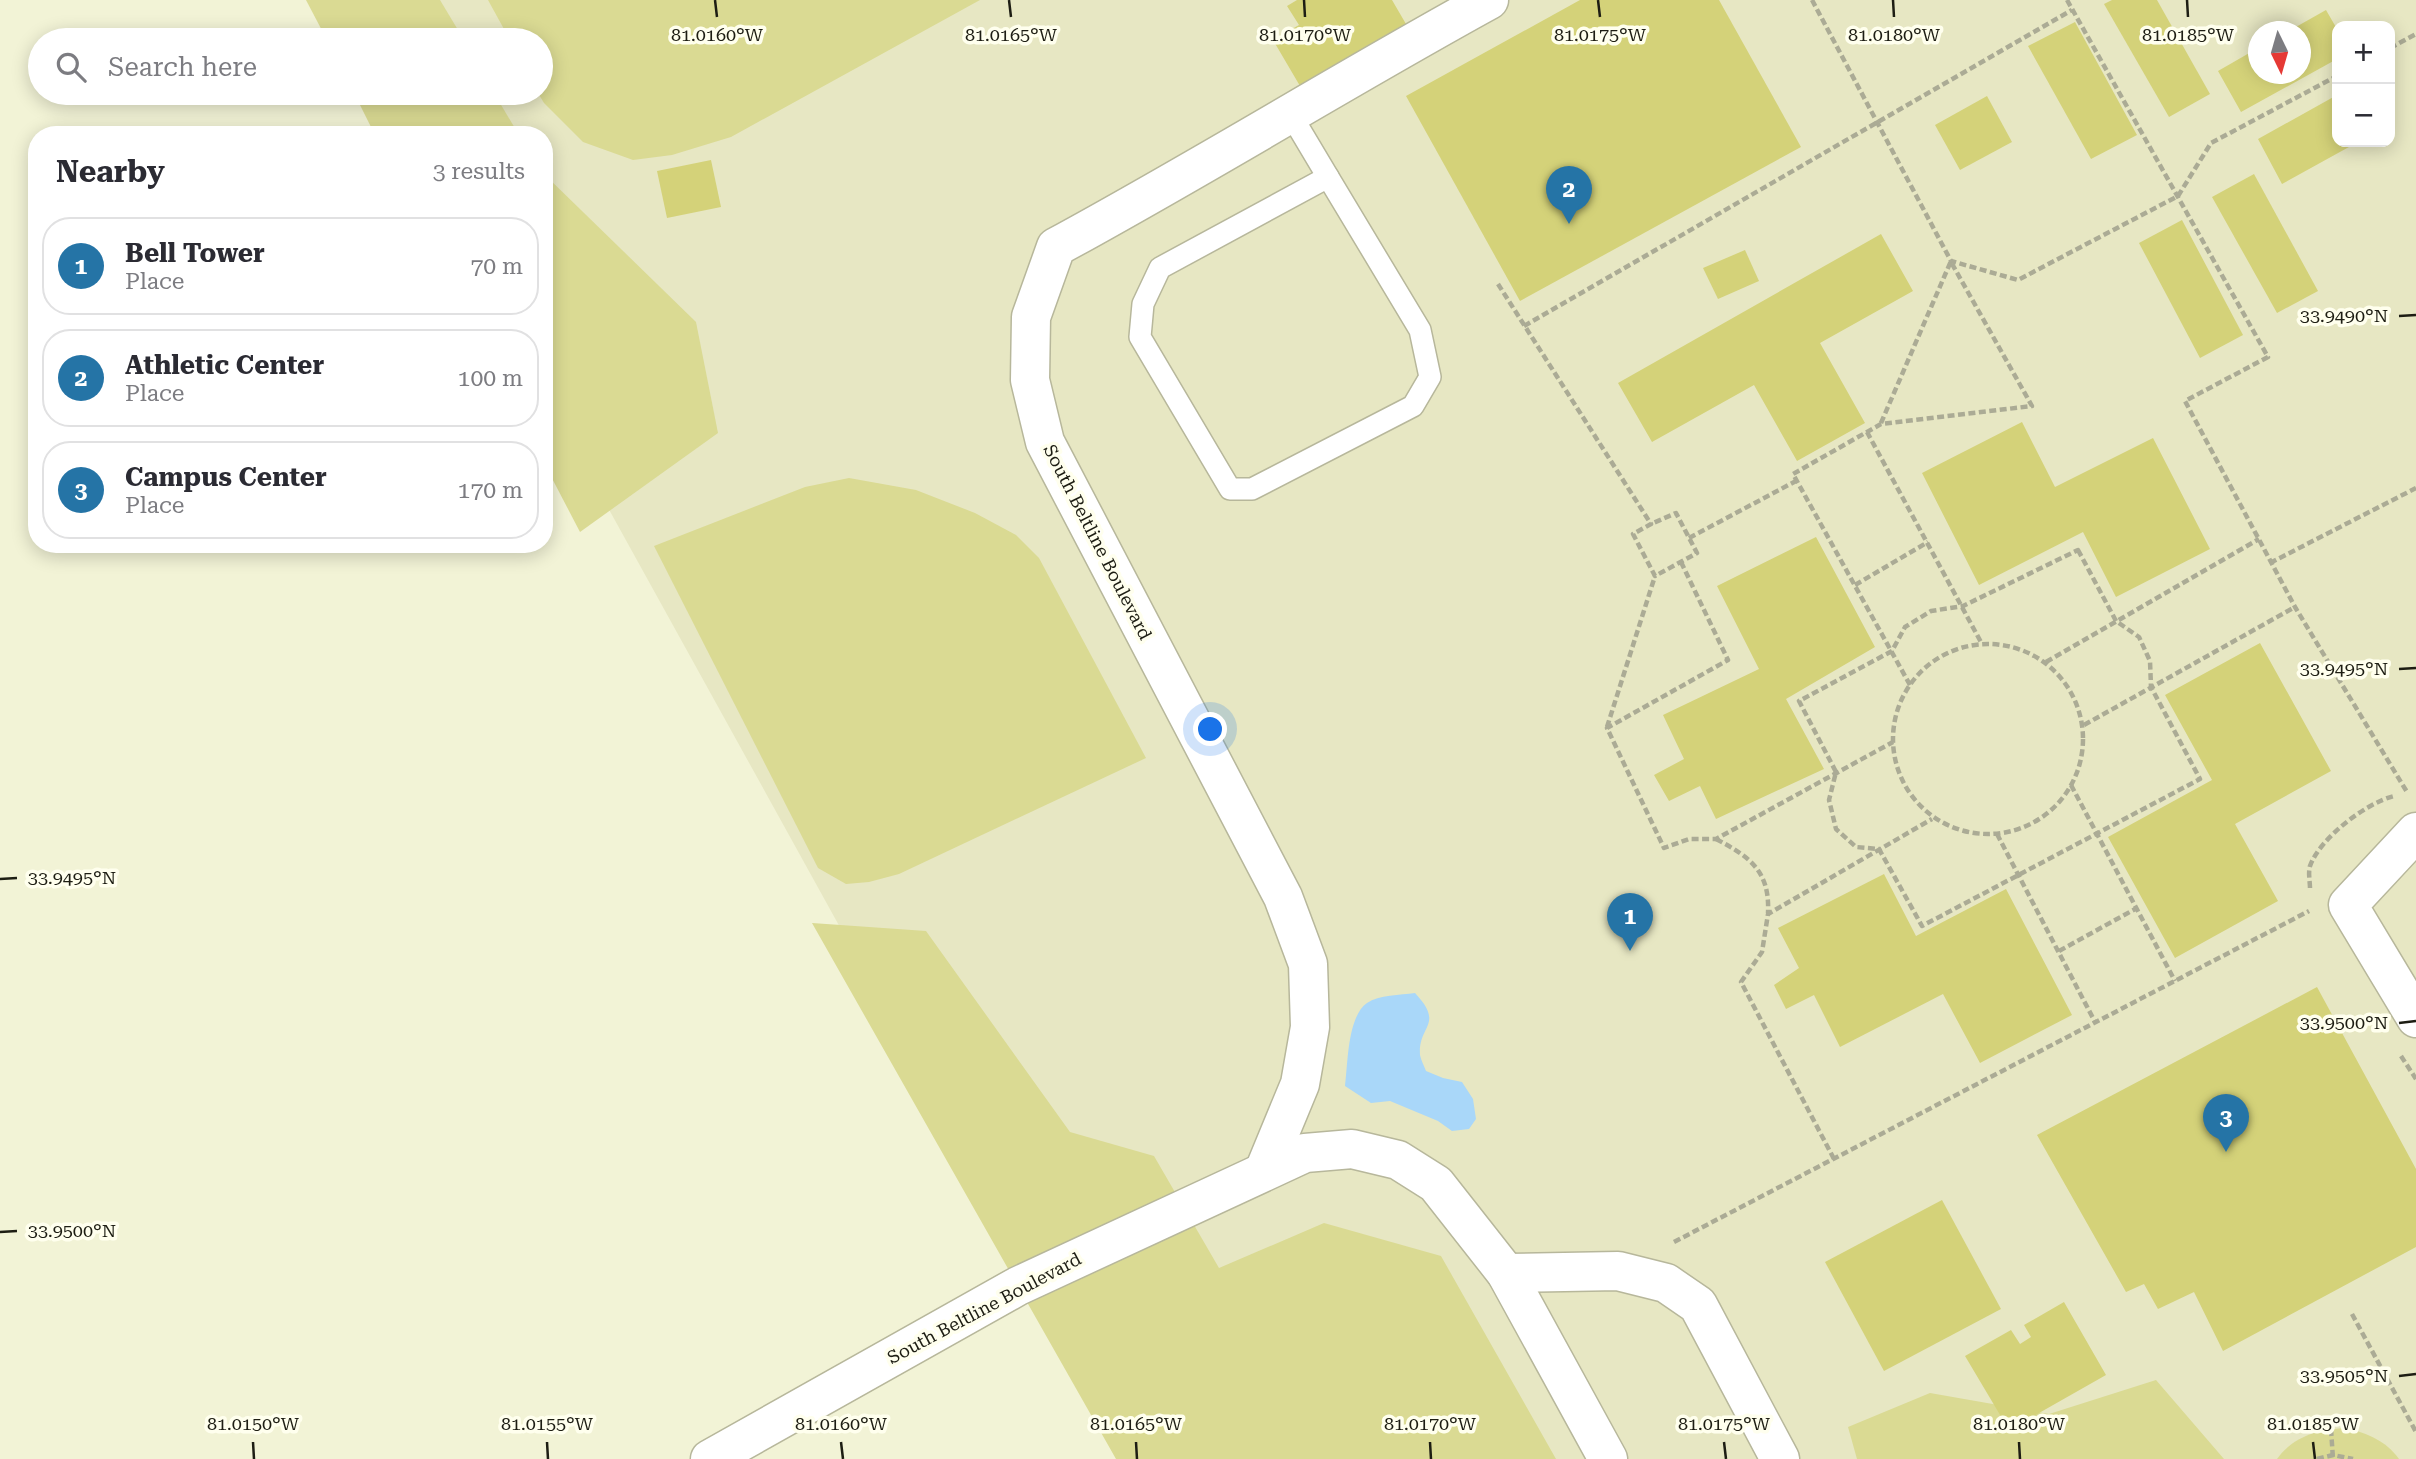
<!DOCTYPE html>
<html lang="en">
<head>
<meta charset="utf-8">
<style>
	:root { --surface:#fff; --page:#f2f2f3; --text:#2b2b33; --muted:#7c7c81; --line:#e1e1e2; --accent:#2574a6 }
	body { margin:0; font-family:"Roboto Serif",serif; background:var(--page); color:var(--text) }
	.controls { position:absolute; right:21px; top:21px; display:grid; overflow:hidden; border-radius:14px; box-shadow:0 4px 18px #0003 }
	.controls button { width:63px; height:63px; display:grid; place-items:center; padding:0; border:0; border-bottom:2px solid var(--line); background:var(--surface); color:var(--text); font:35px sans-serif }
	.compass { position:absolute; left:2248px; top:21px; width:63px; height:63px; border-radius:50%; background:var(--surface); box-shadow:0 4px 18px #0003; rotate:175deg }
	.you { position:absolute; left:1211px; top:730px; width:24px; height:24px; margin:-18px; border:5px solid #fff; border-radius:50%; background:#1a73e8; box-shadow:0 0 0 10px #1a73e833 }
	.badge { display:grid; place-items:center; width:46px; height:46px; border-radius:50%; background:var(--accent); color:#fff; font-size:23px; font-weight:700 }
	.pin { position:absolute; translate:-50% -58px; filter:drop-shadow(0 2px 4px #0008) }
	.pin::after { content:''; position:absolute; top:37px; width:24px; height:21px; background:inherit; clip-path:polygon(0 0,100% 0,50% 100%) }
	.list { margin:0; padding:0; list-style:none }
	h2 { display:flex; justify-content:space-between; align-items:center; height:91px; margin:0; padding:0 28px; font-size:30px }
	h2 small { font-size:23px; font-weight:400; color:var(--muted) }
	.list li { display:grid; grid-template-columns:46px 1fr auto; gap:21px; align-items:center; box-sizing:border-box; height:98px; margin:0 14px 14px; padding:0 14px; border:2px solid var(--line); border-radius:28px }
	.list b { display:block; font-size:26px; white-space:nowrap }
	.list p { margin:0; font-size:23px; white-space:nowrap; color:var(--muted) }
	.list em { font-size:23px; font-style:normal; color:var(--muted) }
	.icon { flex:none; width:38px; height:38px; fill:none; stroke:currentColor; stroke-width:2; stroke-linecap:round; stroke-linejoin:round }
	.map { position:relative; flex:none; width:2416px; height:1459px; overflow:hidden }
	.search { position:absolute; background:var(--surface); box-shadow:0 4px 18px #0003; left:28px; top:28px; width:525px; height:77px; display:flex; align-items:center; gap:18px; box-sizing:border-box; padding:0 24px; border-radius:38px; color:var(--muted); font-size:26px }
	.panel { position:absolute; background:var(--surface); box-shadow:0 4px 18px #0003; left:28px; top:126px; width:525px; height:427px; border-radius:28px }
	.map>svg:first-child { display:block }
	.built { fill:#e7e7c3; fill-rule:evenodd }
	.green { fill:#dada93 }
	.water { fill:#a9d7f9 }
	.building { fill:#d4d279 }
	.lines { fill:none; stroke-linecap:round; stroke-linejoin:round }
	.lane-casing { stroke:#b7b79b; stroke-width:24 }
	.street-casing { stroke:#b7b79b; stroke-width:41 }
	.path { stroke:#abab95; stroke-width:4.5; stroke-dasharray:7 3.5; stroke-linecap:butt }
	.lane { stroke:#fff; stroke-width:21 }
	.street { stroke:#fff; stroke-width:38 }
	.ticks { fill:none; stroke:#1d1d13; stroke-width:2.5 }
	.labels { text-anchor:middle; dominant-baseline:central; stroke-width:7; stroke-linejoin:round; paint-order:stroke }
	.street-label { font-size:18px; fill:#1d1d13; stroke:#ffe }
	.ticks-label { font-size:18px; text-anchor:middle; fill:#1d1d13; stroke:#ffe; stroke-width:7; stroke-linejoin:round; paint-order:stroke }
</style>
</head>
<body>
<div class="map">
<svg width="2416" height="1459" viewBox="0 0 2416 1459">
	<rect width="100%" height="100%" fill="#f2f3d6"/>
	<path class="built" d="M328,0h2088v1459h-1282l-590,-1067v-257h-142l-23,-42h162v-53h-191zM2337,26h53v116h-53zM2258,32h42v42h-42z"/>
	<g class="green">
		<polygon points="306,0 440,0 464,40 327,40"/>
		<polygon points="488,0 980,0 731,137 672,155 633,160 583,142 544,103 538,93 541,93 541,40 510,40"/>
		<polygon points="354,93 494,93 519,135 375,135"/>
		<polygon points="544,174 696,322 718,433 580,532 544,463"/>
		<polygon points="849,478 916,490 975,513 1016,535 1039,558 1146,758 899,874 869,882 846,884 818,868 654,546 805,487"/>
		<polygon points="812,923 926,931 1070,1132 1154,1156 1219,1268 1324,1223 1441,1256 1556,1459 1116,1459"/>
		<polygon points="2156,1380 2224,1459 1857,1459 1848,1427 1930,1393 2049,1414"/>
		<path d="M2347,1428c21,6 38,12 52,31h-122c16,-23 43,-30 70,-31z"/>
	</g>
	<path class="water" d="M1415,993c30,32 3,32 5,62 1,5 4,11 6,16l17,7 19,4 11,17 3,20 -7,10 -17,2 -14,-10 -48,-20 -19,2 -26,-17c3,-21 2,-69 22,-83 12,-8 33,-8 48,-10z"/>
	<g class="building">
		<polygon points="1297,0 1392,0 1406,24 1300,86 1273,40 1299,25 1287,6"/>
		<polygon points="1580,0 1719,0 1801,147 1520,301 1406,96"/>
		<polygon points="2112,0 2157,0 2210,94 2169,117 2104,4"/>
		<polygon points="2326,10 2337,29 2337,59 2241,112 2218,71 2258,48 2258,74 2300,74 2300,32 2287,32"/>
		<polygon points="2075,22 2137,135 2091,159 2028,46"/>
		<polygon points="2337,95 2337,142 2358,142 2282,184 2258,139"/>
		<polygon points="1987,96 2012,142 1960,170 1935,125"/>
		<polygon points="711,160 721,207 667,218 657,171"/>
		<polygon points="2254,174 2318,291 2277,313 2212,197"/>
		<polygon points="2182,220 2243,335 2200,358 2139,243"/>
		<polygon points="1881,234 1913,291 1820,343 1865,423 1797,461 1754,385 1652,442 1618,383"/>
		<polygon points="1745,250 1759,281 1718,299 1703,268"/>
		<polygon points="2022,422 2055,487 2153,438 2210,549 2116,597 2083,532 1979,585 1922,473"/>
		<polygon points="1816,537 1875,647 1786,699 1824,769 1716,819 1700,786 1669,801 1654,775 1684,759 1663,715 1759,669 1717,586"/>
		<polygon points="2260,643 2331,771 2235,824 2278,901 2175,958 2108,837 2212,780 2165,695"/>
		<polygon points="1884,874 1916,936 2006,889 2072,1015 1980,1063 1943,994 1840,1047 1814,995 1786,1009 1774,985 1799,968 1778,928"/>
		<polygon points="2317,987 2416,1169 2416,1247 2223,1351 2194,1292 2158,1309 2144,1284 2126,1292 2037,1135"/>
		<polygon points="1942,1200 2001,1309 1884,1371 1825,1262"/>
		<polygon points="2064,1302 2106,1375 2009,1430 1965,1356 2011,1330 2020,1344 2031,1337 2024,1325"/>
	</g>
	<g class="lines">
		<g class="lane-casing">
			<g id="lane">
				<polyline points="1291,115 1328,177"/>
				<polygon points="1328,177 1420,330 1430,377 1413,406 1252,489 1230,489 1140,337 1143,304 1160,268"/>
			</g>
		</g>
		<g class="street-casing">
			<g id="street">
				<polyline points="2416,832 2348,905 2416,1018"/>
				<path d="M1264,1171l36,-87 10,-57 -2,-63 -25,-67 -238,-455 -15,-62 1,-63 25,-70c146,-79 287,-167 433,-247"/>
				<polyline points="1506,1273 1618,1271 1666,1283 1698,1305 1780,1459"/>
				<polyline points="710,1459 1018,1286 1305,1153 1352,1149 1398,1160 1436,1184 1506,1273 1608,1459"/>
			</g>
		</g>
		<g class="path">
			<polyline points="1812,0 1951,261 2018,280 2178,196 2211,143 2337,76"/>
			<polyline points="2067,0 2268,357 2185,401 2295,607 2407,792"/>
			<polyline points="2390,48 2416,34"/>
			<polyline points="1498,284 1651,524 1633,534 1655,576 1697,553 1676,513 1651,524"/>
			<polyline points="1524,326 2072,10"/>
			<polyline points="1881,423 1951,261"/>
			<polyline points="1867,432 1982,644"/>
			<polyline points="1689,538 1796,481"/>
			<polygon points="2078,550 2116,621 2139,637 2150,661 2151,687 2200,779 1922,926 1879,849 1856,847 1836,829 1829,800 1836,772 1799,701 1892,651 1905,627 1931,611 1963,606"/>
			<polyline points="1681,562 1728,660 1607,728 1664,848 1689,839 1716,839 1893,742"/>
			<polyline points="2270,563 2416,488"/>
			<polyline points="1855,585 1928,542"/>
			<circle cx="1988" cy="739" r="95"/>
			<polyline points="2046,662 2259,539"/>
			<polyline points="1910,685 1793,474 1881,424 2032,406 1951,262"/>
			<polyline points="2084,725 2295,607"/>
			<polyline points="1607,727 1655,576"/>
			<polyline points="2071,785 2175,981"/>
			<polyline points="1997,834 2095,1022"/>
			<path d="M1716,839c34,18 54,32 52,74"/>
			<path d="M2310,888c0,-6 -2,-16 0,-22 10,-28 56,-63 84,-70"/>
			<polyline points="2059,951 2137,908"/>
			<polyline points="2401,1056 2416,1079"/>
			<polyline points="1834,1159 1741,982 1762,952 1768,914 1932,819"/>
			<polyline points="1674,1242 2309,911"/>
			<polyline points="2352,1314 2416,1432"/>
			<polyline points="2331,1429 2333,1459"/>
			<polyline points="2317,1459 2333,1455 2353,1459"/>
		</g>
		<use href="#lane" class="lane"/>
		<use href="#street" class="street"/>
	</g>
	<path class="ticks" d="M715,0l2,17M1009,0l2,17M1304,0l1,17M1598,0l2,17M1893,0l1,17M2187,0l1,17M2399,316l17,-1M2399,669l17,-1M0,879l17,-1M2399,1023l17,-2M0,1232l17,-1M2399,1376l17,-2M253,1442l1,17M547,1442l1,17M841,1442l2,17M1136,1442l1,17M1430,1442l1,17M1724,1442l2,17M2019,1442l1,17M2313,1442l2,17"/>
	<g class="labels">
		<g class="street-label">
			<text transform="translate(1098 542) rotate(63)">South Beltline Boulevard</text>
			<text transform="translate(984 1308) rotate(-28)">South Beltline Boulevard</text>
		</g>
	</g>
	<g class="ticks-label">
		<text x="717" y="41">81.0160°W</text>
		<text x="1011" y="41">81.0165°W</text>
		<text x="1305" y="41">81.0170°W</text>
		<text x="1600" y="41">81.0175°W</text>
		<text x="1894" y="41">81.0180°W</text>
		<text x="2188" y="41">81.0185°W</text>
		<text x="2344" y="322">33.9490°N</text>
		<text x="2344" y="675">33.9495°N</text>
		<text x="72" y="884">33.9495°N</text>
		<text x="2344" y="1029">33.9500°N</text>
		<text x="72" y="1237">33.9500°N</text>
		<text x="2344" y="1382">33.9505°N</text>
		<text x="253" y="1430">81.0150°W</text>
		<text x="547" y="1430">81.0155°W</text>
		<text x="841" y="1430">81.0160°W</text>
		<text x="1136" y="1430">81.0165°W</text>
		<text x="1430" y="1430">81.0170°W</text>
		<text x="1724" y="1430">81.0175°W</text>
		<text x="2019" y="1430">81.0180°W</text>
		<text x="2313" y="1430">81.0185°W</text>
	</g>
</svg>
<div class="controls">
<button>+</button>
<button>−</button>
</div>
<svg class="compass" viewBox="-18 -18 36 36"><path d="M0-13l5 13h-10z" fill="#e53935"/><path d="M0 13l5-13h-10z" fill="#7c7c81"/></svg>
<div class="you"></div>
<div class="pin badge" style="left:1630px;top:951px">1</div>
<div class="pin badge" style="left:1569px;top:224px">2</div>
<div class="pin badge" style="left:2226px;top:1152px">3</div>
<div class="search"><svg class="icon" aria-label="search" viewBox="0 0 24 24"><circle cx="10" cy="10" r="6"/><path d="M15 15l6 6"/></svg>Search here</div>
<section class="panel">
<h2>Nearby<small>3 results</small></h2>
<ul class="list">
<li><span class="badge">1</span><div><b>Bell Tower</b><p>Place</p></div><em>70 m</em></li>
<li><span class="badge">2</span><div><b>Athletic Center</b><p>Place</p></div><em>100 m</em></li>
<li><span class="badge">3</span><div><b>Campus Center</b><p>Place</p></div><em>170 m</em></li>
</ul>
</section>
</div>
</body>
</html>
